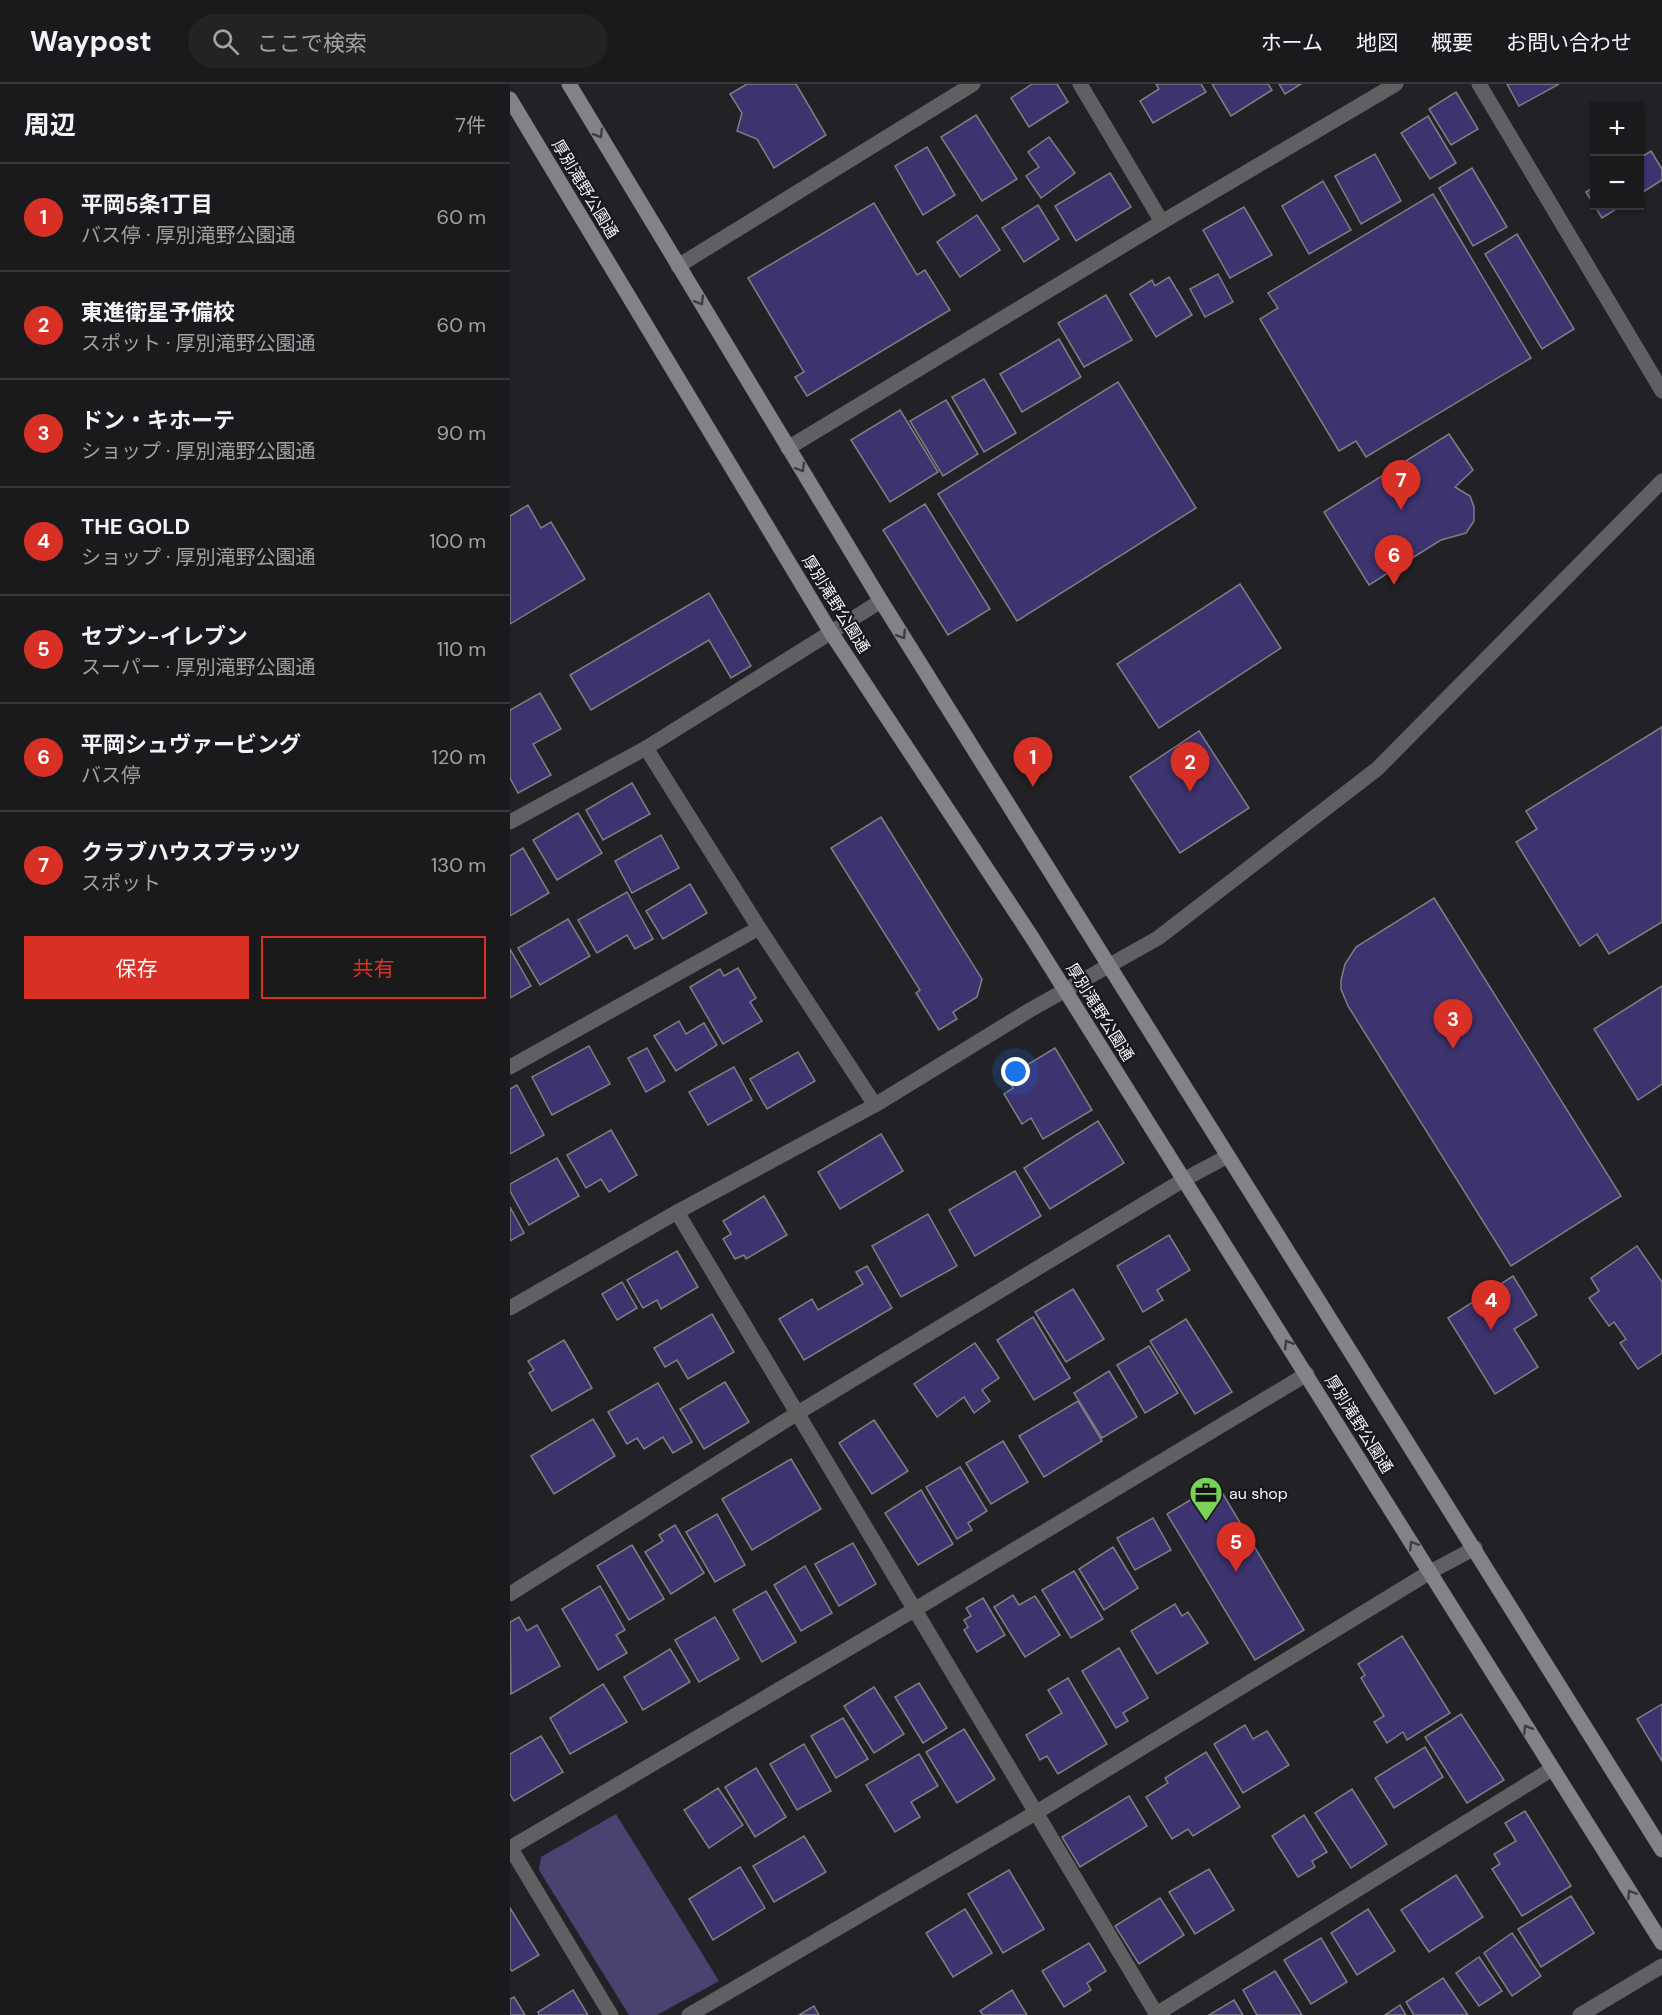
<!DOCTYPE html>
<html lang="ja">
<head>
<meta charset="utf-8">
<style>
	:root { --surface:#1a1a1c; --page:#232325; --text:#f1f3f6; --muted:#9fa1a3; --line:#38383b; --accent:#d93025 }
	body { margin:0; font-family:"DM Sans","Noto Sans JP",sans-serif; background:var(--page); color:var(--text) }
	.controls { position:absolute; right:18px; top:18px; display:grid; overflow:hidden; border-radius:0px; box-shadow:0 2px 4px #0004 }
	.controls button { width:54px; height:54px; display:grid; place-items:center; padding:0; border:0; border-bottom:2px solid var(--line); background:var(--surface); color:var(--text); font:30px sans-serif }
	.you { position:absolute; left:506px; top:988px; width:21px; height:21px; margin:-15px; border:4px solid #fff; border-radius:50%; background:#1a73e8; box-shadow:0 0 0 9px #1a73e833 }
	.badge { display:grid; place-items:center; width:39px; height:39px; border-radius:50%; background:var(--accent); color:#fff; font-size:20px; font-weight:700 }
	.pin { position:absolute; translate:-50% -50px; filter:drop-shadow(0 2px 3px #0008) }
	.pin::after { content:''; position:absolute; top:32px; width:21px; height:18px; background:inherit; clip-path:polygon(0 0,100% 0,50% 100%) }
	.list { margin:0; padding:0; list-style:none }
	h2 { display:flex; justify-content:space-between; align-items:center; height:78px; margin:0; padding:0 24px; font-size:26px }
	h2 small { font-size:20px; font-weight:400; color:var(--muted) }
	.list li { display:grid; grid-template-columns:39px 1fr auto; gap:18px; align-items:center; box-sizing:border-box; height:108px; padding:0 24px; border-top:2px solid var(--line) }
	.list b { display:block; font-size:22px; white-space:nowrap }
	.list p { margin:0; font-size:20px; white-space:nowrap; color:var(--muted) }
	.list em { font-size:20px; font-style:normal; color:var(--muted) }
	.actions { display:flex; gap:12px; padding:18px 24px }
	.actions a { flex:1; padding:14px 0; border:2px solid var(--accent); border-radius:0px; text-align:center; font-size:21px; color:var(--accent) }
	.actions .main { background:var(--accent); color:#fff }
	.icon { flex:none; width:33px; height:33px; fill:none; stroke:currentColor; stroke-width:2; stroke-linecap:round; stroke-linejoin:round }
	.map { position:relative; flex:none; width:1152px; height:1931px; overflow:hidden }
	header { display:flex; align-items:center; gap:36px; box-sizing:border-box; height:84px; padding:0 30px; background:var(--surface); border-bottom:2px solid var(--line) }
	header strong { font-size:28px }
	nav { display:flex; gap:33px; margin-inline-start:auto; font-size:21px }
	.search { width:420px; height:54px; background:var(--page); display:flex; align-items:center; gap:15px; box-sizing:border-box; padding:0 21px; border-radius:33px; color:var(--muted); font-size:22px }
	main { display:flex }
	aside { flex:1; background:var(--surface) }
	.map>svg:first-child { display:block }
	.green { fill:#494372 }
	.building { fill:#3d336f; stroke:#7e7e82; stroke-width:1.5 }
	.lines { fill:none; stroke-linecap:round; stroke-linejoin:round }
	.minor { stroke:#606062; stroke-width:15 }
	.tertiary { stroke:#606062; stroke-width:15 }
	.secondary { stroke:#838286; stroke-width:15 }
	.oneway { stroke:#3e3e41 }
	.labels { text-anchor:middle; dominant-baseline:central; stroke-width:4.5; stroke-linejoin:round; paint-order:stroke }
	.street-label { font-size:16px; fill:#f3f3f6; stroke:#19191c }
	.poi-label { font-size:16px; fill:#f3f3f6; stroke:#19191c; text-anchor:start }
</style>
</head>
<body>
<header>
<strong>Waypost</strong>
<div class="search"><svg class="icon" aria-label="search" viewBox="0 0 24 24"><circle cx="10" cy="10" r="6"/><path d="M15 15l6 6"/></svg>ここで検索</div>
<nav><a>ホーム</a><a>地図</a><a>概要</a><a>お問い合わせ</a></nav>
</header>
<main>
<aside>
<h2>周辺<small>7件</small></h2>
<ul class="list">
<li><span class="badge">1</span><div><b>平岡5条1丁目</b><p>バス停 · 厚別滝野公園通</p></div><em>60 m</em></li>
<li><span class="badge">2</span><div><b>東進衛星予備校</b><p>スポット · 厚別滝野公園通</p></div><em>60 m</em></li>
<li><span class="badge">3</span><div><b>ドン・キホーテ</b><p>ショップ · 厚別滝野公園通</p></div><em>90 m</em></li>
<li><span class="badge">4</span><div><b>THE GOLD</b><p>ショップ · 厚別滝野公園通</p></div><em>100 m</em></li>
<li><span class="badge">5</span><div><b>セブン-イレブン</b><p>スーパー · 厚別滝野公園通</p></div><em>110 m</em></li>
<li><span class="badge">6</span><div><b>平岡シュヴァービング</b><p>バス停</p></div><em>120 m</em></li>
<li><span class="badge">7</span><div><b>クラブハウスプラッツ</b><p>スポット</p></div><em>130 m</em></li>
</ul>
<div class="actions"><a class="main">保存</a><a>共有</a></div>
</aside>
<div class="map">
<svg width="1152" height="1931" viewBox="0 0 1152 1931">
	<rect width="100%" height="100%" fill="#222226"/>
	<polygon class="green" points="106,1730 209,1897 147,1931 119,1931 29,1786 31,1773"/>
	<g class="building">
		<polygon points="237,0 286,0 316,51 264,84 247,55 227,47 232,29 220,10"/>
		<polygon points="522,0 547,0 558,18 519,43 501,14"/>
		<polygon points="646,0 691,0 696,8 643,39 630,17 649,5"/>
		<polygon points="702,0 758,0 762,6 721,32"/>
		<polygon points="769,0 791,0 775,10"/>
		<polygon points="997,0 1049,0 1009,22"/>
		<polygon points="946,8 968,45 941,61 919,25"/>
		<polygon points="466,31 507,95 472,117 431,53"/>
		<polygon points="918,32 946,79 920,95 891,49"/>
		<polygon points="539,53 565,89 531,114 516,92 529,83 518,68"/>
		<polygon points="417,63 445,111 413,131 385,82"/>
		<polygon points="1141,67 1152,85 1152,96 1130,110 1130,74"/>
		<polygon points="865,70 891,117 851,140 825,92"/>
		<polygon points="962,84 997,143 963,162 929,104"/>
		<polygon points="600,89 621,123 566,157 545,122"/>
		<polygon points="813,97 841,146 799,170 772,122"/>
		<polygon points="1084,103 1084,122 1111,122 1092,134 1076,108"/>
		<polygon points="923,110 1021,274 856,373 846,357 829,367 750,235 768,224 758,209"/>
		<polygon points="364,119 407,191 415,186 440,226 297,312 285,293 294,288 238,194"/>
		<polygon points="528,121 549,155 514,178 492,144"/>
		<polygon points="734,123 762,171 720,194 693,146"/>
		<polygon points="467,131 490,166 450,193 427,158"/>
		<polygon points="1007,150 1064,245 1032,265 975,170"/>
		<polygon points="708,190 723,218 695,233 680,205"/>
		<polygon points="659,193 682,231 646,253 620,210 642,196 645,202"/>
		<polygon points="596,211 622,256 574,283 548,239"/>
		<polygon points="549,255 571,293 512,328 490,290"/>
		<polygon points="474,295 506,349 474,368 442,313"/>
		<polygon points="608,298 686,424 507,537 428,410"/>
		<polygon points="436,316 468,370 433,392 400,337"/>
		<polygon points="390,326 428,388 380,418 341,356"/>
		<polygon points="939,350 963,386 945,403 960,412 964,423 964,437 956,449 931,456 859,501 814,428"/>
		<polygon points="415,420 480,525 438,551 373,446"/>
		<polygon points="18,421 31,444 41,438 75,495 0,540 0,432"/>
		<polygon points="730,500 771,564 649,644 607,580"/>
		<polygon points="199,509 241,582 221,594 199,556 81,626 60,591"/>
		<polygon points="30,609 51,645 23,660 41,691 8,709 0,694 0,626"/>
		<polygon points="1152,643 1152,838 1099,870 1087,850 1070,862 1006,758 1027,745 1016,727"/>
		<polygon points="689,647 739,724 670,769 620,693"/>
		<polygon points="122,699 140,730 93,756 76,726"/>
		<polygon points="68,729 92,769 47,796 23,756"/>
		<polygon points="371,733 472,895 467,913 443,928 447,935 429,946 406,909 410,906 321,764"/>
		<polygon points="151,751 169,784 122,809 105,777"/>
		<polygon points="13,764 39,809 0,832 0,772"/>
		<polygon points="180,800 197,829 153,855 136,827"/>
		<polygon points="117,808 143,855 125,865 117,851 87,869 68,836"/>
		<polygon points="924,814 1111,1112 1001,1182 838,922 831,905 831,896 835,880 846,863"/>
		<polygon points="58,835 80,872 30,901 8,864"/>
		<polygon points="0,865 21,902 0,914"/>
		<polygon points="228,884 246,914 240,918 252,937 213,960 180,903 210,885 214,892"/>
		<polygon points="1152,902 1152,1000 1128,1016 1084,945"/>
		<polygon points="169,937 176,950 194,939 207,961 166,987 144,952"/>
		<polygon points="79,962 100,1000 42,1031 22,993"/>
		<polygon points="137,964 155,997 136,1008 118,974"/>
		<polygon points="545,964 582,1026 533,1055 521,1034 512,1040 494,1010 503,1004 497,993"/>
		<polygon points="288,968 305,997 257,1025 240,995"/>
		<polygon points="224,983 242,1016 198,1041 179,1008"/>
		<polygon points="7,1001 34,1051 0,1070 0,1005"/>
		<polygon points="588,1037 614,1079 540,1125 514,1084"/>
		<polygon points="101,1046 127,1091 99,1108 91,1095 76,1104 57,1071"/>
		<polygon points="371,1050 393,1087 330,1125 308,1088"/>
		<polygon points="47,1074 69,1112 19,1141 0,1107 0,1100"/>
		<polygon points="505,1087 531,1132 465,1172 439,1126"/>
		<polygon points="254,1112 277,1151 236,1175 234,1171 225,1175 213,1155 221,1150 213,1137"/>
		<polygon points="0,1123 14,1149 0,1157"/>
		<polygon points="418,1130 447,1182 391,1213 362,1162"/>
		<polygon points="659,1151 680,1186 647,1206 653,1216 633,1228 607,1182"/>
		<polygon points="1127,1162 1152,1198 1152,1269 1128,1285 1110,1259 1116,1255 1104,1238 1099,1242 1079,1214 1089,1207 1081,1194"/>
		<polygon points="167,1167 188,1203 151,1225 147,1216 133,1224 117,1196"/>
		<polygon points="357,1182 382,1224 294,1276 269,1235 302,1215 308,1226 353,1200 346,1188"/>
		<polygon points="1003,1192 1027,1231 1004,1245 1028,1283 985,1310 938,1234"/>
		<polygon points="112,1198 127,1224 107,1236 92,1210"/>
		<polygon points="563,1205 594,1255 556,1278 525,1228"/>
		<polygon points="202,1230 224,1268 178,1295 167,1276 155,1283 144,1264"/>
		<polygon points="523,1233 560,1294 524,1316 487,1256"/>
		<polygon points="676,1235 722,1308 685,1330 640,1257"/>
		<polygon points="54,1256 82,1304 42,1327 19,1289 24,1286 18,1277"/>
		<polygon points="465,1259 489,1294 472,1306 480,1317 464,1329 454,1313 427,1333 404,1300"/>
		<polygon points="639,1262 668,1309 635,1329 607,1281"/>
		<polygon points="599,1287 627,1333 592,1354 564,1309"/>
		<polygon points="215,1298 239,1338 194,1365 170,1325"/>
		<polygon points="148,1299 182,1358 163,1369 153,1353 134,1365 127,1354 117,1360 98,1328"/>
		<polygon points="568,1317 592,1357 534,1393 509,1352"/>
		<polygon points="83,1335 105,1372 44,1410 21,1372"/>
		<polygon points="364,1336 398,1387 362,1410 329,1359"/>
		<polygon points="493,1357 518,1398 481,1420 456,1379"/>
		<polygon points="281,1375 311,1425 242,1466 212,1415"/>
		<polygon points="450,1383 477,1427 458,1439 462,1446 447,1455 416,1403"/>
		<polygon points="707,1400 794,1546 745,1576 657,1430"/>
		<polygon points="411,1406 443,1460 408,1481 375,1429"/>
		<polygon points="207,1430 235,1481 205,1498 176,1448"/>
		<polygon points="643,1434 661,1466 625,1486 607,1454"/>
		<polygon points="165,1441 194,1489 161,1510 135,1468 153,1457 149,1451"/>
		<polygon points="343,1459 366,1500 329,1522 305,1480"/>
		<polygon points="122,1461 154,1515 119,1536 87,1482"/>
		<polygon points="603,1463 628,1504 594,1526 569,1485"/>
		<polygon points="295,1482 322,1529 291,1547 264,1501"/>
		<polygon points="564,1487 593,1535 561,1554 532,1506"/>
		<polygon points="90,1502 115,1546 106,1551 117,1569 88,1586 52,1525"/>
		<polygon points="256,1507 286,1558 252,1578 223,1526"/>
		<polygon points="503,1511 509,1521 525,1512 550,1551 515,1573 484,1523"/>
		<polygon points="473,1514 495,1551 467,1568 454,1546 458,1543 454,1536 461,1532 456,1524"/>
		<polygon points="665,1520 672,1532 678,1528 698,1559 647,1590 621,1547"/>
		<polygon points="9,1533 17,1547 27,1541 50,1582 1,1610 0,1538"/>
		<polygon points="205,1533 229,1575 189,1598 165,1556"/>
		<polygon points="892,1552 940,1629 897,1656 893,1648 877,1659 864,1638 874,1632 851,1594 855,1591 848,1580"/>
		<polygon points="609,1564 638,1614 613,1629 618,1637 606,1644 572,1587"/>
		<polygon points="160,1565 180,1598 133,1626 114,1593"/>
		<polygon points="558,1594 597,1660 548,1690 537,1672 530,1676 516,1651 552,1629 538,1606"/>
		<polygon points="409,1599 437,1644 413,1659 385,1613"/>
		<polygon points="93,1600 117,1638 60,1670 40,1634"/>
		<polygon points="364,1603 394,1650 364,1669 334,1622"/>
		<polygon points="1152,1620 1152,1677 1127,1635"/>
		<polygon points="951,1630 994,1696 957,1719 915,1653"/>
		<polygon points="333,1634 358,1675 326,1694 301,1652"/>
		<polygon points="735,1641 743,1655 757,1647 779,1681 733,1709 704,1660"/>
		<polygon points="454,1645 485,1695 447,1719 416,1668"/>
		<polygon points="31,1652 53,1688 4,1717 0,1710 0,1670"/>
		<polygon points="294,1660 321,1707 287,1726 260,1680"/>
		<polygon points="915,1663 933,1693 884,1724 865,1694"/>
		<polygon points="696,1668 730,1723 683,1752 678,1745 662,1755 636,1713 658,1699 655,1694"/>
		<polygon points="409,1670 428,1702 401,1718 410,1733 385,1748 356,1701"/>
		<polygon points="246,1684 276,1733 245,1753 215,1703"/>
		<polygon points="208,1704 233,1741 199,1764 174,1726"/>
		<polygon points="842,1705 877,1760 841,1784 805,1729"/>
		<polygon points="619,1712 637,1742 570,1783 552,1753"/>
		<polygon points="1015,1727 1061,1802 1012,1832 982,1785 990,1780 984,1770 1006,1757 995,1739"/>
		<polygon points="794,1731 817,1768 802,1777 805,1783 788,1793 762,1752"/>
		<polygon points="294,1752 316,1788 264,1818 243,1782"/>
		<polygon points="230,1783 255,1824 203,1856 179,1815"/>
		<polygon points="699,1785 724,1826 685,1850 659,1808"/>
		<polygon points="499,1786 534,1845 493,1869 458,1810"/>
		<polygon points="946,1791 973,1833 919,1868 891,1826"/>
		<polygon points="1061,1812 1084,1849 1031,1883 1008,1845"/>
		<polygon points="650,1814 674,1851 629,1880 605,1842"/>
		<polygon points="0,1824 29,1871 2,1887 0,1885"/>
		<polygon points="455,1825 482,1869 443,1893 416,1849"/>
		<polygon points="858,1825 885,1867 847,1891 821,1849"/>
		<polygon points="1002,1849 1031,1892 1002,1912 974,1869"/>
		<polygon points="811,1854 837,1898 801,1920 774,1876"/>
		<polygon points="579,1859 596,1887 577,1899 581,1906 554,1923 532,1887"/>
		<polygon points="969,1873 992,1907 969,1922 946,1889"/>
		<polygon points="765,1887 792,1931 747,1931 733,1906"/>
		<polygon points="933,1894 958,1931 904,1931 896,1918"/>
		<polygon points="63,1906 78,1931 29,1931 28,1928"/>
		<polygon points="502,1906 517,1931 473,1931 470,1927"/>
		<polygon points="4,1913 15,1931 0,1931 0,1915"/>
		<polygon points="724,1916 733,1931 699,1931"/>
		<polygon points="890,1921 896,1931 875,1931"/>
		<polygon points="304,1922 309,1931 289,1931"/>
	</g>
	<g class="lines">
		<g class="minor">
			<polyline points="570,0 652,138"/>
			<polyline points="969,0 1152,307"/>
			<polyline points="168,182 463,0"/>
			<polyline points="278,364 652,138 886,0"/>
			<polyline points="136,664 249,844 365,1021"/>
			<polyline points="0,738 136,664 371,517"/>
			<polyline points="0,983 249,844"/>
			<path d="M167,1128c158,269 321,535 480,803"/>
			<polyline points="0,1510 286,1330 675,1095 718,1072"/>
			<polyline points="0,1763 101,1931"/>
			<polyline points="0,1764 404,1526 797,1290"/>
			<polyline points="179,1931 527,1728 920,1488 965,1464"/>
			<polyline points="645,1931 1042,1685"/>
			<polyline points="1070,1931 1152,1882"/>
		</g>
		<polyline class="tertiary" points="0,1224 167,1128 365,1021 520,926 648,854 867,685 1152,397"/>
		<g class="secondary">
			<polyline points="59,0 371,517 1152,1766"/>
			<polyline points="0,15 320,547 523,855 1152,1859"/>
		</g>
	</g>
	<defs><path id="oneway-chevron" d="M-2-3.5L2.5 0L-2 3.5" fill="none" stroke-width="1.6" stroke-linecap="round" stroke-linejoin="round" transform="scale(1.5)"/></defs>
	<g class="oneway">
		<use href="#oneway-chevron" transform="translate(89 50) rotate(59)"/>
		<use href="#oneway-chevron" transform="translate(190 217) rotate(59)"/>
		<use href="#oneway-chevron" transform="translate(291 384) rotate(59)"/>
		<use href="#oneway-chevron" transform="translate(392 551) rotate(58)"/>
		<use href="#oneway-chevron" transform="translate(778 1260) rotate(-122)"/>
		<use href="#oneway-chevron" transform="translate(903 1461) rotate(-122)"/>
		<use href="#oneway-chevron" transform="translate(1017 1645) rotate(-122)"/>
		<use href="#oneway-chevron" transform="translate(1121 1810) rotate(-122)"/>
	</g>
	<defs>
		<g id="office-pin" transform="scale(1.725)"><path d="M0 17L-7.5 6A9.5 9.5 0 1 1 7.5 6Z" fill="#78d158" stroke="#19191c"/><path d="M-6-3h4V-5.5h4V-3h4V5H-6ZM-1-4.5V-3h2v-1.5ZM-6 0V1H6V0Z" fill="#111"/></g>
	</defs>
	<g fill-rule="evenodd">
		<use href="#office-pin" x="696" y="1409"/>
	</g>
	<g class="labels">
		<g class="street-label">
			<text transform="translate(75 105) rotate(59)">厚別滝野公園通</text>
			<text transform="translate(326 520) rotate(58)">厚別滝野公園通</text>
			<text transform="translate(590 928) rotate(58)">厚別滝野公園通</text>
			<text transform="translate(849 1340) rotate(58)">厚別滝野公園通</text>
		</g>
		<g class="poi-label">
			<text x="719" y="1409">au shop</text>
		</g>
	</g>
</svg>
<div class="controls">
<button>+</button>
<button>−</button>
</div>
<div class="you"></div>
<div class="pin badge" style="left:523px;top:703px">1</div>
<div class="pin badge" style="left:680px;top:708px">2</div>
<div class="pin badge" style="left:943px;top:965px">3</div>
<div class="pin badge" style="left:981px;top:1246px">4</div>
<div class="pin badge" style="left:726px;top:1488px">5</div>
<div class="pin badge" style="left:884px;top:501px">6</div>
<div class="pin badge" style="left:891px;top:426px">7</div>
</div>
</main>
</body>
</html>
